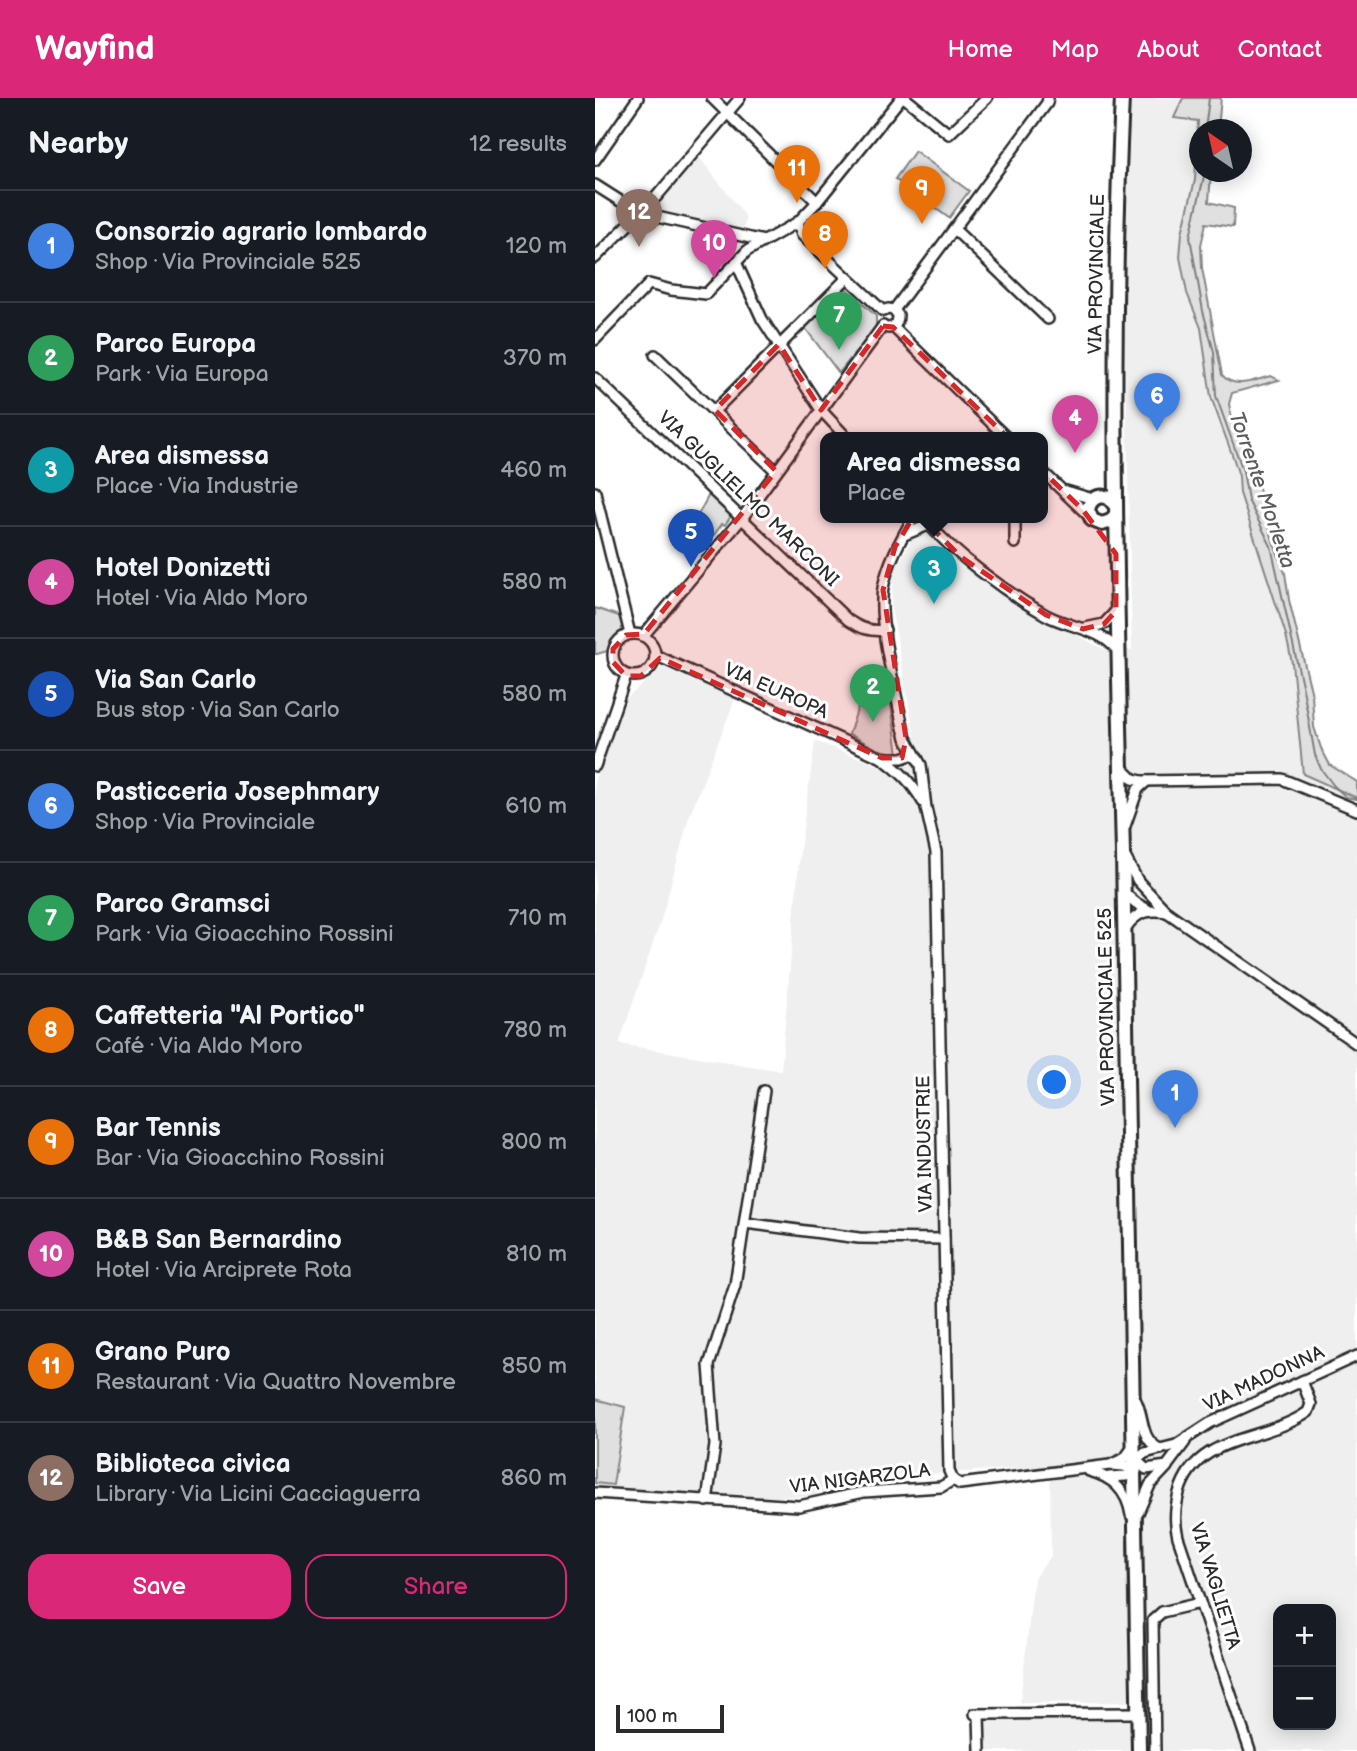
<!DOCTYPE html>
<html lang="en">
<head>
<meta charset="utf-8">
<style>
	:root { --surface:#171b24; --page:#20242c; --text:#f1f3f6; --muted:#9ea1a6; --line:#363941; --accent:#db2777 }
	body { margin:0; font-family:"Balsamiq Sans",sans-serif; background:var(--page); color:var(--text) }
	.controls { position:absolute; right:21px; bottom:21px; display:grid; overflow:hidden; border-radius:14px; box-shadow:0 4px 18px #0003 }
	.controls button { width:63px; height:63px; display:grid; place-items:center; padding:0; border:0; border-bottom:2px solid var(--line); background:var(--surface); color:var(--text); font:35px sans-serif }
	.compass { position:absolute; left:594px; top:21px; width:63px; height:63px; border-radius:50%; background:var(--surface); box-shadow:0 4px 18px #0003; rotate:326deg }
	.scale { position:absolute; left:21px; bottom:18px; width:108px; box-sizing:border-box; padding-left:7px; border:4px solid #2b2b2b; border-top:0; font-size:19px; line-height:24px; white-space:nowrap; color:#2b2b2b; -webkit-text-stroke:5px #fff; paint-order:stroke }
	.you { position:absolute; left:460px; top:985px; width:24px; height:24px; margin:-18px; border:5px solid #fff; border-radius:50%; background:#1a73e8; box-shadow:0 0 0 10px #1a73e833 }
	.badge { display:grid; place-items:center; width:46px; height:46px; border-radius:50%; background:var(--accent); color:#fff; font-size:23px; font-weight:700 }
	.pin { position:absolute; translate:-50% -58px; filter:drop-shadow(0 2px 4px #0008) }
	.pin::after { content:''; position:absolute; top:37px; width:24px; height:21px; background:inherit; clip-path:polygon(0 0,100% 0,50% 100%) }
	.popup { position:absolute; left:225px; top:334px; width:228px; height:91px; box-sizing:border-box; display:grid; place-content:center; border-radius:14px; background:var(--surface); filter:drop-shadow(0 2px 5px #0005); font-size:23px; white-space:nowrap; color:var(--muted) }
	.popup b { font-size:26px; color:var(--text) }
	.popup::after { content:''; position:absolute; left:50%; top:100%; margin-left:-14px; border:14px solid transparent; border-top-color:var(--surface) }
	.list { margin:0; padding:0; list-style:none }
	h2 { display:flex; justify-content:space-between; align-items:center; height:91px; margin:0; padding:0 28px; font-size:30px }
	h2 small { font-size:23px; font-weight:400; color:var(--muted) }
	.list li { display:grid; grid-template-columns:46px 1fr auto; gap:21px; align-items:center; box-sizing:border-box; height:112px; padding:0 28px; border-top:2px solid var(--line) }
	.list b { display:block; font-size:26px; white-space:nowrap }
	.list p { margin:0; font-size:23px; white-space:nowrap; color:var(--muted) }
	.list em { font-size:23px; font-style:normal; color:var(--muted) }
	.actions { display:flex; gap:14px; padding:21px 28px }
	.actions a { flex:1; padding:16px 0; border:2px solid var(--accent); border-radius:21px; text-align:center; font-size:24px; color:var(--accent) }
	.actions .main { background:var(--accent); color:#fff }
	.map { position:relative; flex:none; width:762px; height:1653px; overflow:hidden }
	header { display:flex; align-items:center; gap:42px; box-sizing:border-box; height:98px; padding:0 35px; background:var(--accent); color:#fff }
	header strong { font-size:33px }
	nav { display:flex; gap:38px; margin-inline-start:auto; font-size:24px }
	main { display:flex }
	aside { flex:1; background:var(--surface) }
	.map>svg:first-child { display:block }
	.built { fill:#efefef; fill-rule:evenodd }
	.green { fill:#e0e0e0; stroke:#868686; stroke-width:2 }
	.lines { fill:none; stroke-linecap:round; stroke-linejoin:round }
	.stream { stroke:#7e7e7e; stroke-width:2 }
	.minor-casing { stroke:#2b2b2b; stroke-width:14 }
	.major-casing { stroke:#2b2b2b; stroke-width:18 }
	.minor { stroke:#fff; stroke-width:9 }
	.major { stroke:#fff; stroke-width:12 }
	.marked { fill:#d62828; fill-opacity:0.2; stroke:#d62828; stroke-width:5; stroke-dasharray:14 9; stroke-linejoin:round }
	.labels { text-anchor:middle; dominant-baseline:central; stroke-width:6; stroke-linejoin:round; paint-order:stroke }
	.street-label { font-size:19px; fill:#2b2b2b; stroke:#fff }
	.water-label { font-size:21px; font-style:italic; fill:#5c5c5c; stroke:#fff }
</style>
</head>
<body>
<header>
<strong>Wayfind</strong>
<nav><a>Home</a><a>Map</a><a>About</a><a>Contact</a></nav>
</header>
<main>
<aside>
<h2>Nearby<small>12 results</small></h2>
<ul class="list">
<li><span class="badge" style="background:#3f7fe0">1</span><div><b>Consorzio agrario lombardo</b><p>Shop · Via Provinciale 525</p></div><em>120 m</em></li>
<li><span class="badge" style="background:#2e9e5b">2</span><div><b>Parco Europa</b><p>Park · Via Europa</p></div><em>370 m</em></li>
<li><span class="badge" style="background:#0f9aa8">3</span><div><b>Area dismessa</b><p>Place · Via Industrie</p></div><em>460 m</em></li>
<li><span class="badge" style="background:#d1479c">4</span><div><b>Hotel Donizetti</b><p>Hotel · Via Aldo Moro</p></div><em>580 m</em></li>
<li><span class="badge" style="background:#1a4fb4">5</span><div><b>Via San Carlo</b><p>Bus stop · Via San Carlo</p></div><em>580 m</em></li>
<li><span class="badge" style="background:#3f7fe0">6</span><div><b>Pasticceria Josephmary</b><p>Shop · Via Provinciale</p></div><em>610 m</em></li>
<li><span class="badge" style="background:#2e9e5b">7</span><div><b>Parco Gramsci</b><p>Park · Via Gioacchino Rossini</p></div><em>710 m</em></li>
<li><span class="badge" style="background:#e8710a">8</span><div><b>Caffetteria &quot;Al Portico&quot;</b><p>Café · Via Aldo Moro</p></div><em>780 m</em></li>
<li><span class="badge" style="background:#e8710a">9</span><div><b>Bar Tennis</b><p>Bar · Via Gioacchino Rossini</p></div><em>800 m</em></li>
<li><span class="badge" style="background:#d1479c">10</span><div><b>B&amp;B San Bernardino</b><p>Hotel · Via Arciprete Rota</p></div><em>810 m</em></li>
<li><span class="badge" style="background:#e8710a">11</span><div><b>Grano Puro</b><p>Restaurant · Via Quattro Novembre</p></div><em>850 m</em></li>
<li><span class="badge" style="background:#8d6e63">12</span><div><b>Biblioteca civica</b><p>Library · Via Licini Cacciaguerra</p></div><em>860 m</em></li>
</ul>
<div class="actions"><a class="main">Save</a><a>Share</a></div>
</aside>
<div class="map">
<svg width="762" height="1653" viewBox="0 0 762 1653">
	<rect width="100%" height="100%" fill="#fff"/>
	<filter id="ink" filterUnits="userSpaceOnUse"><feTurbulence type="fractalNoise" baseFrequency=".0143" numOctaves="2"/><feDisplacementMap in="SourceGraphic" scale="14" xChannelSelector="R" yChannelSelector="G"/><feConvolveMatrix kernelMatrix="1 2 1 2 8 2 1 2 1" color-interpolation-filters="sRGB"/></filter>
	<g filter="url(#ink)">
		<g class="built">
			<path d="M536,0h52l-8,19 23,3 -3,60 -13,53 -2,24 7,36 14,35 10,69 22,60 6,19 1,17 46,142 6,28 11,111 54,24v953h-204l1,-42 -21,-7 -113,1 14,-125 17,-22 -1,-90 -177,12 -54,18 -84,2 -66,-2 -74,-9v-709l32,-80 35,-31 73,32 -46,118 -28,103 -42,124 162,27 19,-220 15,-110 73,28 27,-32 -24,-130 3,-35 20,-37 13,-3 57,52 121,66h27l-8,-359zM683,1511h53v116h-53z"/>
			<polygon points="104,59 151,119 147,136 62,115 65,104"/>
			<polygon points="387,1618 536,1618 536,1653 388,1653"/>
		</g>
		<g class="green">
			<path d="M588,0h38l-3,31 -19,1v42h12l-2,30 25,6 -1,19 -27,-4 -5,22 1,23 20,107c13,15 32,5 49,1l8,4 -47,13 -3,11 2,10 18,37 24,90 12,32 4,27 23,95 2,32 7,21 9,17 27,17v16l-54,-24 -11,-111 -6,-28 -46,-142 -1,-17 -6,-19 -22,-60 -10,-69 -14,-35 -7,-36 2,-24 13,-53 3,-59 -24,-3z"/>
			<polygon points="320,53 374,93 354,120 300,81"/>
			<polygon points="248,188 281,218 281,229 244,275 208,227"/>
			<polygon points="116,393 136,413 136,418 130,427 127,426 119,437 98,426"/>
			<polygon points="0,510 24,518 29,534 22,541 16,552 2,556 0,556"/>
			<polygon points="291,572 303,656 282,651 254,636 273,579"/>
			<polygon points="0,1301 30,1309 18,1387 0,1385"/>
		</g>
		<g class="lines">
			<g class="stream">
				<polyline points="610,32 614,0"/>
				<polyline points="610,74 595,139 608,213 619,254 621,298 648,373 653,402 676,448 709,596 720,657 726,671 739,688 751,699 762,701"/>
				<polyline points="532,1443 533,1506"/>
			</g>
			<g class="minor-casing">
				<g id="minor">
					<polyline points="117,0 222,104"/>
					<polyline points="310,0 354,36 392,0"/>
					<polyline points="0,62 43,0"/>
					<polyline points="0,87 44,115 169,143"/>
					<polyline points="203,124 207,137 288,213 293,211 299,212"/>
					<polyline points="359,131 453,221"/>
					<polyline points="0,160 62,98 145,0"/>
					<polyline points="141,164 167,221 226,312 252,340"/>
					<polyline points="299,212 452,5 453,0"/>
					<polyline points="298,229 412,340"/>
					<path d="M293,230c8,-1 10,-5 10,-13l-4,-5"/>
					<polyline points="0,242 54,186 76,192 111,196 152,153 203,124 222,104 306,0"/>
					<polyline points="60,257 181,373"/>
					<path d="M0,280l253,242c12,8 22,12 37,10"/>
					<polyline points="120,312 252,180"/>
					<polyline points="448,374 495,419"/>
					<polyline points="471,393 498,401"/>
					<polyline points="0,394 35,536"/>
					<path d="M318,420c-13,23 -25,44 -30,70 -6,35 13,103 20,140l3,10 15,27 5,43 10,44 13,619 4,9"/>
					<path d="M328,420c32,37 81,73 123,97 24,13 54,13 72,36"/>
					<polyline points="309,437 333,427"/>
					<polyline points="420,445 420,420"/>
					<polyline points="490,530 509,526 521,513"/>
					<circle cx="39" cy="557" r="21"/>
					<polyline points="48,538 148,419 288,228"/>
					<path d="M60,557l227,103c18,13 30,25 41,44"/>
					<polyline points="287,660 307,660 316,657 322,660"/>
					<polyline points="0,668 31,578"/>
					<polyline points="526,669 538,681 547,683 687,681 762,712"/>
					<polyline points="530,728 543,691 552,683"/>
					<polyline points="529,757 543,783 572,814 762,946"/>
					<polyline points="529,795 541,805 553,812"/>
					<path d="M530,831c11,-17 22,-20 42,-17"/>
					<polyline points="150,1125 264,1140 349,1141"/>
					<path d="M540,1301c10,18 4,40 25,50l16,-4 34,-22 147,-67"/>
					<polyline points="565,1351 550,1355 541,1362 551,1371 572,1368 590,1344"/>
					<polyline points="517,1366 530,1360 540,1346"/>
					<path d="M494,1373c23,6 38,19 42,44"/>
					<polyline points="514,1379 531,1378 541,1373"/>
					<polyline points="358,1382 365,1386 515,1367 529,1368 541,1373"/>
					<polyline points="0,1395 204,1408 269,1394 346,1389 358,1382"/>
					<polyline points="112,1403 120,1347 114,1267 140,1187 169,993"/>
					<polyline points="543,1415 555,1387 572,1369"/>
					<polyline points="380,1616 544,1615"/>
					<polyline points="384,1616 385,1653"/>
					<polyline points="560,1653 558,1522 567,1514 605,1505"/>
					<path d="M655,1653l-72,-214c-4,-15 -3,-29 1,-44 17,-60 87,-51 129,-81l3,-8 -9,-23"/>
				</g>
			</g>
			<g class="major-casing">
				<g id="major">
					<path d="M527,0c-12,252 -5,503 1,756 6,299 12,598 16,897"/>
					<path d="M520,407l-6,-7c-11,-4 -19,1 -21,12l4,10 10,4 9,-3 5,-7"/>
				</g>
			</g>
			<use href="#minor" class="minor"/>
			<use href="#major" class="major"/>
		</g>
	</g>
	<path class="marked" d="M288,228l10,1 190,183 33,44v57l-12,13 -21,5 -37,-14 -85,-58 -45,-45 -21,35 -12,43 23,148 -4,20h-20l-222,-100 -19,18h-15l-13,-14v-13l13,-14 18,-1 132,-163 -61,-61 64,-66 42,66z"/>
	<g class="labels">
		<g class="street-label">
			<text transform="translate(502 176) rotate(-89)">VIA PROVINCIALE</text>
			<text transform="translate(153 401) rotate(44)">VIA GUGLIELMO MARCONI</text>
			<text transform="translate(181 593) rotate(24)">VIA EUROPA</text>
			<text transform="translate(512 909) rotate(-91)">VIA PROVINCIALE 525</text>
			<text transform="translate(330 1046) rotate(-91)">VIA INDUSTRIE</text>
			<text transform="translate(669 1281) rotate(-25)">VIA MADONNA</text>
			<text transform="translate(265 1381) rotate(-7)">VIA NIGARZOLA</text>
			<text transform="translate(620 1488) rotate(73)">VIA VAGLIETTA</text>
		</g>
		<g class="water-label">
			<text transform="translate(667 392) rotate(71)">Torrente Morletta</text>
		</g>
	</g>
</svg>
<div class="controls">
<button>+</button>
<button>−</button>
</div>
<svg class="compass" viewBox="-18 -18 36 36"><path d="M0-13l5 13h-10z" fill="#e53935"/><path d="M0 13l5-13h-10z" fill="#9ea1a6"/></svg>
<div class="scale">100 m</div>
<div class="you"></div>
<div class="pin badge" style="left:580px;top:1030px;background:#3f7fe0">1</div>
<div class="pin badge" style="left:278px;top:624px;background:#2e9e5b">2</div>
<div class="pin badge" style="left:339px;top:506px;background:#0f9aa8">3</div>
<div class="popup"><b>Area dismessa</b>Place</div>
<div class="pin badge" style="left:480px;top:355px;background:#d1479c">4</div>
<div class="pin badge" style="left:96px;top:469px;background:#1a4fb4">5</div>
<div class="pin badge" style="left:562px;top:333px;background:#3f7fe0">6</div>
<div class="pin badge" style="left:244px;top:252px;background:#2e9e5b">7</div>
<div class="pin badge" style="left:230px;top:171px;background:#e8710a">8</div>
<div class="pin badge" style="left:327px;top:126px;background:#e8710a">9</div>
<div class="pin badge" style="left:119px;top:180px;background:#d1479c">10</div>
<div class="pin badge" style="left:202px;top:105px;background:#e8710a">11</div>
<div class="pin badge" style="left:44px;top:149px;background:#8d6e63">12</div>
</div>
</main>
</body>
</html>
